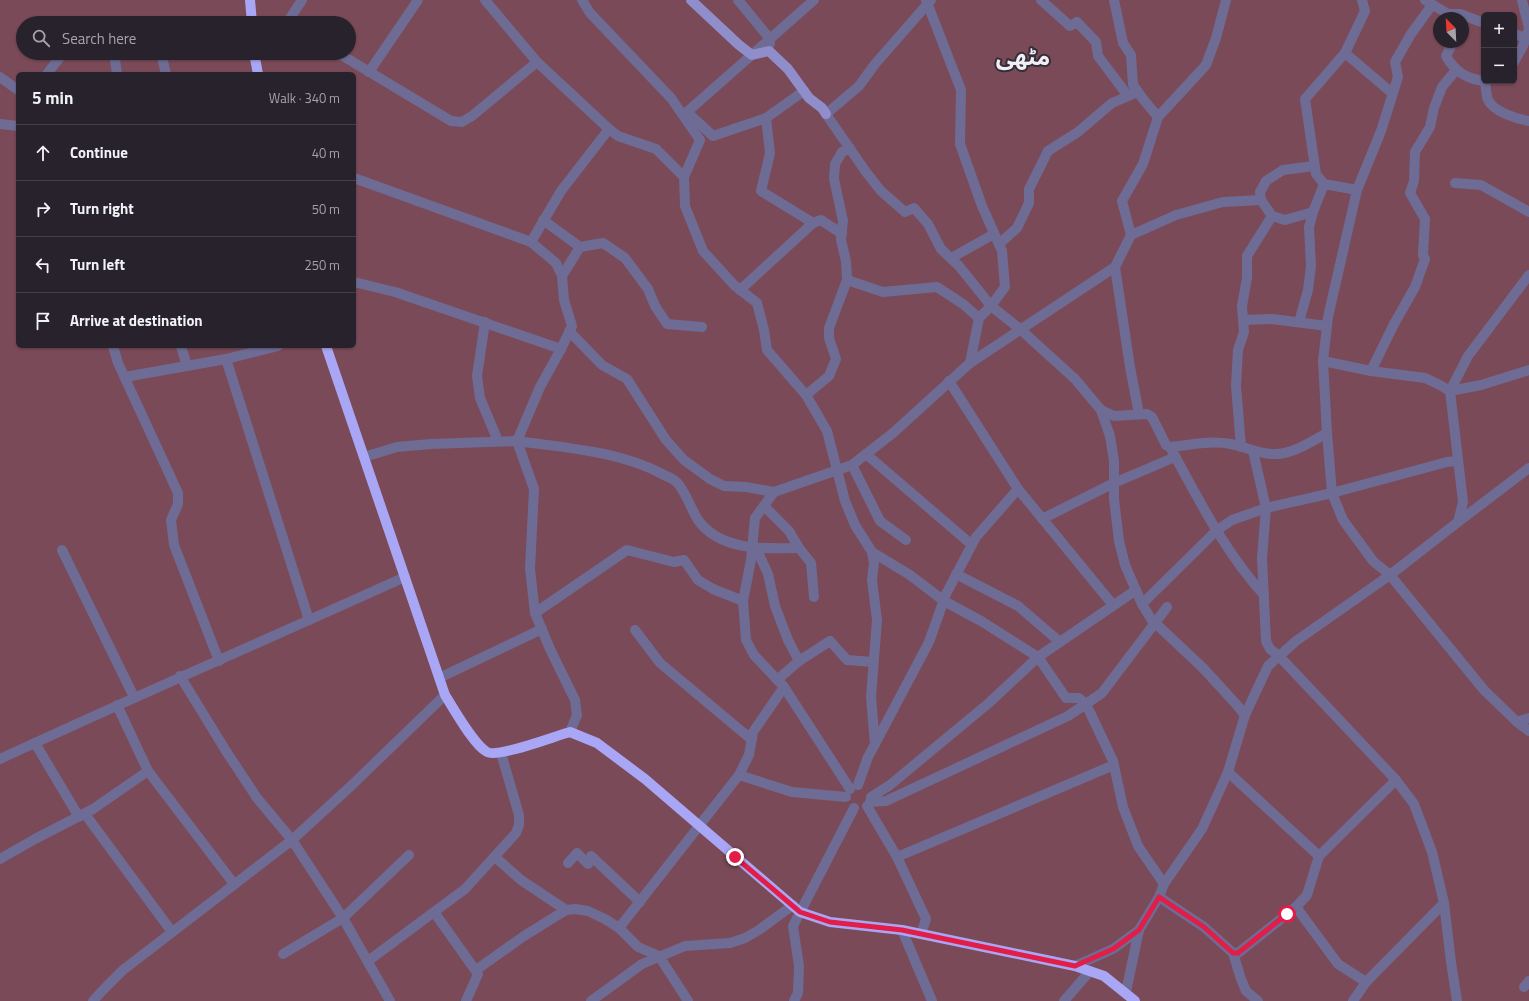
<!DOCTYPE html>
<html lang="en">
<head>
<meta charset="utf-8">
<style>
	:root { --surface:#27222b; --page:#332f37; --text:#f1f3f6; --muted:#a4a4a9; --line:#433f47 }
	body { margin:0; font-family:"Titillium Web","Noto Sans Arabic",sans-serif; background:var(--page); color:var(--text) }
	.controls { position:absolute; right:12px; top:12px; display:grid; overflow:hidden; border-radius:6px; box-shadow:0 1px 3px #0004 }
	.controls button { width:36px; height:36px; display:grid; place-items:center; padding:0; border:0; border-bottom:1px solid var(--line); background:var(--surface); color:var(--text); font:20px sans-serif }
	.compass { position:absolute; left:1433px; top:12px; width:36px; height:36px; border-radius:50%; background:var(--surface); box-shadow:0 1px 3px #0004; rotate:336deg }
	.stop { position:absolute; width:12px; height:12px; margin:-9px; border:3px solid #e11d48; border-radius:50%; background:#fff }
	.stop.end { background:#e11d48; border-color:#fff; box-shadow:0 1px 4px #0008 }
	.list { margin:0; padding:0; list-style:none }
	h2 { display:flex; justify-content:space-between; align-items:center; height:52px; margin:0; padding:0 16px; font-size:17px }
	h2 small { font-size:13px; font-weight:400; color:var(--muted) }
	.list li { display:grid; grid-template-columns:26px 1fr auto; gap:12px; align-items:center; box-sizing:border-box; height:56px; padding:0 16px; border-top:1px solid var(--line) }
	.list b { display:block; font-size:15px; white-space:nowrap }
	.list em { font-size:13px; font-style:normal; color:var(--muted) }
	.icon { flex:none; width:22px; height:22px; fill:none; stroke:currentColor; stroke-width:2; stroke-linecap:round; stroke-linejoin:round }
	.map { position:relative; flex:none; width:1529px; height:1001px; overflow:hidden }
	.search { position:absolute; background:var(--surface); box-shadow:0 1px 3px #0004; left:16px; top:16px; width:340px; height:44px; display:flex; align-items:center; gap:10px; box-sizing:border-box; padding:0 14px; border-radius:22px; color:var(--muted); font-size:15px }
	.panel { position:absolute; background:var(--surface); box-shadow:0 1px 3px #0004; left:16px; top:72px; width:340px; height:276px; border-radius:6px }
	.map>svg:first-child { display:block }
	.green { fill:#7a4a58; fill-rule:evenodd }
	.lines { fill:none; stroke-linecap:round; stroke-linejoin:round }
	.street { stroke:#6e6c94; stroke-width:10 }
	.secondary { stroke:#908dcb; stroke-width:10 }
	.primary { stroke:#aaa6f6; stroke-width:10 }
	.route { stroke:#e11d48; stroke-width:5 }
	.labels { text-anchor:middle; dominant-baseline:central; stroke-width:4; stroke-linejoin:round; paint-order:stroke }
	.town-label { font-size:23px; font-weight:bold; fill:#f2eef5; stroke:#342e39 }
</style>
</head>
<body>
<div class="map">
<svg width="1529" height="1001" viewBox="0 0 1529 1001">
	<rect width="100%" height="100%" fill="#342e39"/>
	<path class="green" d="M0,0h1529v1001h-1529zM1484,15h30v66h-30zM1439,18h24v24h-24zM23,23h326v30h-326zM18,74h336v272h-336z"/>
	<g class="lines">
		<g class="street">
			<polyline points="485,0 537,62 609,129 618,136 656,149 684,177"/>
			<polyline points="582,0 590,13 671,98 700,140 684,177 685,206 703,251 734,285 757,303 764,330 767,350 806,395 827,431 845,501 855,525 872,552 910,575 944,601 981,621 1038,657 990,702 890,785 871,797"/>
			<polyline points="738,0 770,39 770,44"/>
			<polyline points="926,0 961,90 960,144 982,206 1002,251 1005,287 991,306 1020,329 1075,379 1101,410 1110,436 1114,461 1114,499 1119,541 1125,565 1142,604 1151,619 1203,668 1236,704 1245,715"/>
			<polyline points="931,0 875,64 859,86 826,114 866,172 881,191 905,212 914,208 928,224 941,249 959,266 991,306 979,318 970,363"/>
			<polyline points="1041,0 1070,26 1077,22 1096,42 1098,56 1128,96"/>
			<polyline points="1114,0 1123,43 1131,55 1133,85 1143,99 1158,117 1143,164 1122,201 1131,235"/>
			<polyline points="1362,0 1365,11 1345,53 1305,99 1316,174 1324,184 1357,190 1328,317 1323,361 1327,433 1332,493 1343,520 1373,561 1390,575 1484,690 1517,722 1529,731"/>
			<polyline points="1425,0 1448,14 1460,14 1484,23"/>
			<polyline points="1522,0 1529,28"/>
			<polyline points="287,23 302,0"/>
			<polyline points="1514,34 1526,38"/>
			<path d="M1453,42l-7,14c9,16 22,24 40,25"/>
			<polyline points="114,53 117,74"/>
			<polyline points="161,53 166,74"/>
			<polyline points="338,53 451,121 462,122 472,116 537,62"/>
			<polyline points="1345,53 1392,93"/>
			<polyline points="1514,62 1523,46 1529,29"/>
			<polyline points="369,72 418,0"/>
			<polyline points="47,74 63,53"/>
			<polyline points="0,77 18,90"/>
			<path d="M1485,81c1,6 1,14 3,19 6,12 29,19 41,21"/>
			<polyline points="687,112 713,136 766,118 804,91"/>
			<polyline points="683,114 687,112 814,0"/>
			<polyline points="1158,117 1206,65 1216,38 1226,0"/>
			<polyline points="766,118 770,153 761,191 813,223 821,220 842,234"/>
			<polyline points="0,124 18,126"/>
			<path d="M354,178l177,64 25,21 6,13 2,24 8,26 -11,23 -21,38 -23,54c49,7 103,10 147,34 5,2 13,6 15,10 8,10 12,24 19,35 22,31 67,29 101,28"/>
			<polyline points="1455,183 1481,185 1529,212"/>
			<polyline points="1357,190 1381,131 1398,77 1395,62 1411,34 1432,5"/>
			<polyline points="1313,212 1285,220 1272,216 1261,200 1260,192 1266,181 1283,170 1314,166"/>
			<polyline points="543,220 580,247"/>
			<polyline points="531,242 561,191 609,129"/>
			<polyline points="999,244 1017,228 1029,203 1029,189 1048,151 1078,132 1112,103 1138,92"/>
			<polyline points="951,258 994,234"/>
			<polyline points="1115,267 1130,367 1139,414"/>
			<polyline points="562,276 580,247 603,243 625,258 648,289 655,306 667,324 702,327"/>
			<polyline points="847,280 883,292 937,287 963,304 979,318"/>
			<polyline points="354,282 395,292 561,349"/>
			<polyline points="740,290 813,223"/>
			<polyline points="1243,320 1272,319 1327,326"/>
			<polyline points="485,322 477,376 480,398 498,441"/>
			<polyline points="1299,322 1308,290 1311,266 1309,227 1313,212 1324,184"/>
			<polyline points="569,331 602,365 627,379 666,440 684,460 710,479 724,486 746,487 774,492 852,465 893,433 970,363 1115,267 1131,235 1176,215 1223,202 1261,200"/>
			<polyline points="113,346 118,363 178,493 178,504 171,520 174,545 219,661"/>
			<polyline points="181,346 187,366"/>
			<polyline points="226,359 309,620"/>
			<polyline points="1323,361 1371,371 1425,378 1438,384 1450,391 1481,385 1529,370"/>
			<polyline points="1371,371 1394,324 1415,287 1425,259 1423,255 1425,219 1410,193 1414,181 1415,152 1430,127 1434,108 1442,87 1456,70"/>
			<polyline points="125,377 226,359 278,346"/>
			<polyline points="949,381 1018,489 1113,605"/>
			<polyline points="806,395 829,376 836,359 829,338 829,328 847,280 846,261 841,240 843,221 834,179 835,164 842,152 850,148"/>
			<path d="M1101,410l13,6 33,-2 5,3 14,28 4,2c20,-2 41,-7 61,-3 15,3 30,11 45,10 16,0 37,-13 51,-21"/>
			<path d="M1170,447c28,51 54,104 94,148"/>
			<polyline points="1241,447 1236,386 1238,350 1244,332 1242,306 1247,278 1247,256 1272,216"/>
			<polyline points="1253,451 1266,508 1262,558 1266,641 1270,649 1279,656 1396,780 1414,804 1432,852 1444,903 1451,962 1457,1001"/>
			<polyline points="866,454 972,545"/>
			<polyline points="364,457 397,447 431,444 517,441 534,489 530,569 535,613 550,649 575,700 577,715 570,732"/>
			<polyline points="852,465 880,521 906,540"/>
			<polyline points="774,492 755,518 751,560 743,601 746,640 754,655 784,687 850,789"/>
			<polyline points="764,506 789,531 799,548 811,563 814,597"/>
			<polyline points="1042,519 1114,483 1175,457"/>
			<polyline points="1458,522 1529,468"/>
			<polyline points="756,548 768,574 775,606 788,640 799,661"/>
			<polyline points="62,550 134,697"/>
			<polyline points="956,574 1018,606 1060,642"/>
			<polyline points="1136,590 1038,657 1066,698 1079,698 1086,704 1113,761 1123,807 1138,846 1164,884"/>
			<polyline points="1142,604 1216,531 1232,520 1266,508 1332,493 1447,462 1458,461"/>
			<polyline points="535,613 627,550 674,562 684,560 698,580 713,589 743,601"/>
			<polyline points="635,630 660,663 752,740"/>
			<polyline points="180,676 226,751 257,798 292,840 343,918 390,1001"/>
			<polyline points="439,678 542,629"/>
			<polyline points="777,680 799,661 830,641 847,660 873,662"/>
			<polyline points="117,705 148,771"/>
			<polyline points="1517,722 1529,718"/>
			<polyline points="35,743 79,817"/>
			<polyline points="875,744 929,642 946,594 976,537 1018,489"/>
			<path d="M0,759c134,-62 270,-121 405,-182"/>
			<polyline points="1228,772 1319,856"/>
			<polyline points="739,775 792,792 846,797"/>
			<polyline points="858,785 868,757 875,744 871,697 877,620 872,580 874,563 872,552"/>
			<polyline points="870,802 886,801 1068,716 1102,693 1167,607"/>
			<polyline points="867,806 897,857 926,919 921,934"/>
			<polyline points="85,814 172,932"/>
			<polyline points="495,857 521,880 566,910"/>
			<polyline points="897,857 1114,765"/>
			<polyline points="0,859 35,839 93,809 148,771 234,884"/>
			<polyline points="568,863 577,853 588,864 591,856 640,902"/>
			<polyline points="1159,897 1204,927 1233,953 1238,953 1296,907 1307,895 1319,856 1396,780"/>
			<polyline points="1296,907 1338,964 1366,982"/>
			<polyline points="434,912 478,974 466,1001"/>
			<polyline points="619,928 739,775 749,755 753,732 784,687"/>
			<polyline points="902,930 932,1001"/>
			<polyline points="1233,953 1241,979 1246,991 1258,1001"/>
			<polyline points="283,954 343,918 409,855"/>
			<polyline points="368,961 465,889 516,833 519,825 519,815 501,753"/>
			<polyline points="1075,966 1113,949 1139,930"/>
			<polyline points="476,970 524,936 566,910 575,909 588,911 605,919 619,928 638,947 659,956 688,1001"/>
			<polyline points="1524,987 1529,981"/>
			<polyline points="1126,992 1139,930 1159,897 1164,884 1202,829 1228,772 1245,715 1268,666 1296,641 1390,575 1458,522 1463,502 1450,391 1468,356 1529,275"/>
			<polyline points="93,1001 102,991 123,970 292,840 352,785 445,695"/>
			<polyline points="591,1001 642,964 685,946 730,943 745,938 759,930 793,905"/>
			<polyline points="794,1001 798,993 799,966 793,926 854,808"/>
			<polyline points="1064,1001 1090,971"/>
			<polyline points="1353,1001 1366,982 1444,903"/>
		</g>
		<polyline class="secondary" points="691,0 739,45 752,55 769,51 788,69 809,98 822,108 826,114"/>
		<g class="primary">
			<polyline points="250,0 252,23"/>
			<polyline points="254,53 258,74"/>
			<path d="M326,346l119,349c9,14 28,49 42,57 11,6 68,-16 83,-20l27,11 48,36 155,133 30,10 72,8 173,36 29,10 31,25"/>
		</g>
	</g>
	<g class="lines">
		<polyline class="route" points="735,857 800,912 830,922 902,930 1075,966 1113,949 1139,930 1159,897 1204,927 1233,953 1238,953 1287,914"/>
	</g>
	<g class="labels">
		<g class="town-label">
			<text x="1023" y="56">مٹھی</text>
		</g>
	</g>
</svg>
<div class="controls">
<button>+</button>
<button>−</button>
</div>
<svg class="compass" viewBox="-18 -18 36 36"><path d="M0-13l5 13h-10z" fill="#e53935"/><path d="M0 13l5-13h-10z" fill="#a4a4a9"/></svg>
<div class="stop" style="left:1287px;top:914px"></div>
<div class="stop end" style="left:735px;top:857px"></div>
<div class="search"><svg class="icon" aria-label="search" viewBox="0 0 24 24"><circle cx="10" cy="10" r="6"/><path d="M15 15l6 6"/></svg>Search here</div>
<section class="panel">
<h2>5 min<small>Walk · 340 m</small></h2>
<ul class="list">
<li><svg class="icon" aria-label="ahead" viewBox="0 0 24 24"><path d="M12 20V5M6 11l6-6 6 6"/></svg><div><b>Continue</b></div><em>40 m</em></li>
<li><svg class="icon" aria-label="right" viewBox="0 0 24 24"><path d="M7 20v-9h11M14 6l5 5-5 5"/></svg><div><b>Turn right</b></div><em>50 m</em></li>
<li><svg class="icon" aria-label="left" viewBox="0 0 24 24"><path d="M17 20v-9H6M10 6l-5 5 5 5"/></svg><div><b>Turn left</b></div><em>250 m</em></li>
<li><svg class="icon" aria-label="arrive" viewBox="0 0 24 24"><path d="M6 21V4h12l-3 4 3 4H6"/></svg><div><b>Arrive at destination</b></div></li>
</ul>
</section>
</div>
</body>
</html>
